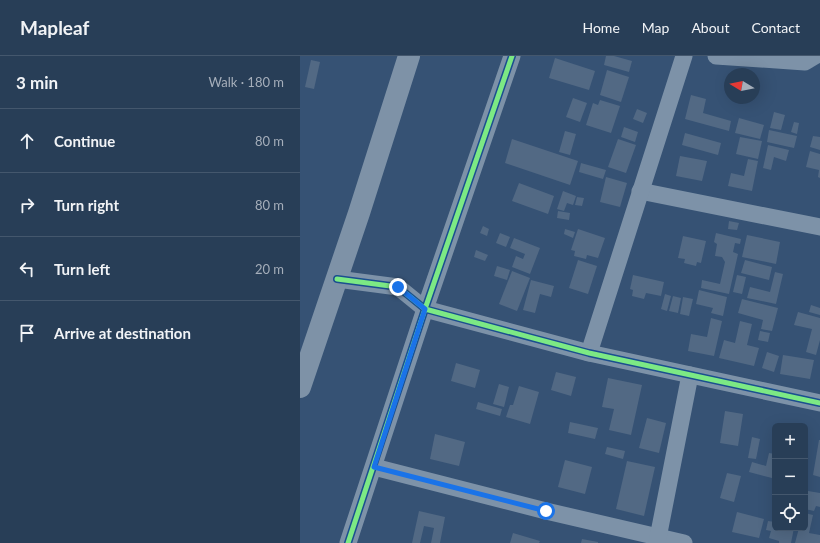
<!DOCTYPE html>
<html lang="en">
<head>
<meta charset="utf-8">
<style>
	:root { --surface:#283e57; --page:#30455d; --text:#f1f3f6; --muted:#a5aeba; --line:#44576d }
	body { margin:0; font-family:Lato,sans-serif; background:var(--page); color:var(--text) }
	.controls { position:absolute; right:12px; bottom:12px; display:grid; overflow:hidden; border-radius:6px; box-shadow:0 4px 16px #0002 }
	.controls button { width:36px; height:36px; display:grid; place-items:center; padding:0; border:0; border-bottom:1px solid var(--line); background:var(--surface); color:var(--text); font:20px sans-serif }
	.compass { position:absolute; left:424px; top:12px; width:36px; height:36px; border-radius:50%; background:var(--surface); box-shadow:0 4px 16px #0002; rotate:280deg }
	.stop { position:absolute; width:12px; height:12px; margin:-9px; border:3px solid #1a73e8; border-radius:50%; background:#fff }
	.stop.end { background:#1a73e8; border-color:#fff; box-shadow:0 1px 4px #0008 }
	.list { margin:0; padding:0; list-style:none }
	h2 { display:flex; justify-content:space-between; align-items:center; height:52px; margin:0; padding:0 16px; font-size:17px }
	h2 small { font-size:13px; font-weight:400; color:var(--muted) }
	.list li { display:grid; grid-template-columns:26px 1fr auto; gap:12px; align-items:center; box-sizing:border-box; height:64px; padding:0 16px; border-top:1px solid var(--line) }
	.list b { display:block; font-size:15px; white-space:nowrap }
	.list em { font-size:13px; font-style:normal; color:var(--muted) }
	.icon { flex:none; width:22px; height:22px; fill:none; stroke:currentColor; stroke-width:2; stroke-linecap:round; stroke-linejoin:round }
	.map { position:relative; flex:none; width:520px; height:487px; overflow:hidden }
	header { display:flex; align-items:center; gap:24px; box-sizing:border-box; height:56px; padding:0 20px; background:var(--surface); border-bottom:1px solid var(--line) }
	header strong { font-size:19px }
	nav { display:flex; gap:22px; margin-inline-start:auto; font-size:14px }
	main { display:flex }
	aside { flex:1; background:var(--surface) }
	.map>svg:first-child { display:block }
	.building { fill:#526984 }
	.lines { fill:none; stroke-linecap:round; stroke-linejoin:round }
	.minor { stroke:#7d92a8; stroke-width:17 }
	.highway { stroke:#7e92a7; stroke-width:22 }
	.cycleway-casing { stroke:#1b4f8f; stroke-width:8 }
	.cycleway { stroke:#7ce984; stroke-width:5 }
	.route { stroke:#1a73e8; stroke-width:5 }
</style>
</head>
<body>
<header>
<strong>Mapleaf</strong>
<nav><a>Home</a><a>Map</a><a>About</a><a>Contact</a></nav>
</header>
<main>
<aside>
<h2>3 min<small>Walk · 180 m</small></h2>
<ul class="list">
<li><svg class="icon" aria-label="ahead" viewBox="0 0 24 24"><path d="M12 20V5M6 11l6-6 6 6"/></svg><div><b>Continue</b></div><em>80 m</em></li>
<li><svg class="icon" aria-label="right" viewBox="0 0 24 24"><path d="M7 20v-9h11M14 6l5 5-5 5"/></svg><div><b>Turn right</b></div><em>80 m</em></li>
<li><svg class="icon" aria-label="left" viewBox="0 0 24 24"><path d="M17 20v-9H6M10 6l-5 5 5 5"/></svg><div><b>Turn left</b></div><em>20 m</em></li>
<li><svg class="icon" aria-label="arrive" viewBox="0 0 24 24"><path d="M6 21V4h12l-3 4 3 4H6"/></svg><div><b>Arrive at destination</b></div></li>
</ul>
</aside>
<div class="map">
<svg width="520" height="487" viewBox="0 0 520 487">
	<rect width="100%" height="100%" fill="#365274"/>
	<g class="building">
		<polygon points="306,0 314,0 332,5 329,16 304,9"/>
		<polygon points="255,2 295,15 289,34 249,22"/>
		<polygon points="11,4 20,6 14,33 5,31"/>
		<polygon points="307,14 329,21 321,46 300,39"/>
		<polygon points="391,39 406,43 403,57 431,65 429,75 385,63"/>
		<polygon points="273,42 287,47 280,66 266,61"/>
		<polygon points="300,44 320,50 311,77 286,69 293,47 298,49"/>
		<polygon points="337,53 347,57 343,67 333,63"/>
		<polygon points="474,56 485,59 481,74 470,72"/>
		<polygon points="439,62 464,69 460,83 435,77"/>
		<polygon points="494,66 499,67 497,78 491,76"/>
		<polygon points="324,71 338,76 335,86 321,81"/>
		<polygon points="469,74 497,80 494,92 467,86"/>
		<polygon points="265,75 276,78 270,99 259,96"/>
		<polygon points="385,77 421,87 418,99 382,89"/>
		<polygon points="513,80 520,81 520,94 510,91"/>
		<polygon points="440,81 462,85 458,103 436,98"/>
		<polygon points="212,83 278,105 270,129 205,107"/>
		<polygon points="318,83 336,89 326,117 308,111"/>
		<polygon points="468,89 489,94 486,105 474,101 471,114 463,112"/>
		<polygon points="510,95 520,98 520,122 518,121 519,114 506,111"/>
		<polygon points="380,100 407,105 402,125 376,120"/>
		<polygon points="448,103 458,105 452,135 428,130 431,117 444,120"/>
		<polygon points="281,107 306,114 303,123 279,116"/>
		<polygon points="306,121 327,127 320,151 300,146"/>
		<polygon points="219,127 254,140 248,158 212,145"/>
		<polygon points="263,135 276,140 273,149 267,147 264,155 257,153"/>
		<polygon points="277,141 284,142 282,150 275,149"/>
		<polygon points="258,155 270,157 269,164 257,162"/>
		<polygon points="429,165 439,167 437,174 428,173"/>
		<polygon points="183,170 189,173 187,180 180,177"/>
		<polygon points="265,173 275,176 273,182 264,178"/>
		<polygon points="278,173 305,182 298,202 287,199 286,203 274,200 275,195 271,194"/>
		<polygon points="200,177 210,181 206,191 196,187"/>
		<polygon points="416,177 441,183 440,188 435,187 433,196 438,198 429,238 401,232 402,224 420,228 425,206 422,201 415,200 417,188 414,186"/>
		<polygon points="447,179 480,186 476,208 442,201"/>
		<polygon points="383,180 406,185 401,207 397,206 396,210 384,207 385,203 378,202"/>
		<polygon points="214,182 240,192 230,218 212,211 216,200 223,203 225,198 210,192"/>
		<polygon points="176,194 188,199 185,205 174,201"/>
		<polygon points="278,204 297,210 288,238 269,232"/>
		<polygon points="445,204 472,211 469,224 441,217"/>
		<polygon points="197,210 210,214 207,224 194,220"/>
		<polygon points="212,215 230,222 217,255 199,248"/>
		<polygon points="475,216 483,218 476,248 447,242 450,231 470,236"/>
		<polygon points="333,219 364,226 361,240 346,237 344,243 332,240 333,234 330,233"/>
		<polygon points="437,219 446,221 442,238 433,236"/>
		<polygon points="231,224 254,230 251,241 240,238 235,257 223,254"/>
		<polygon points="399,234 427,241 423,260 411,257 413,252 396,248"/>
		<polygon points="365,238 371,240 367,255 361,253"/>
		<polygon points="373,240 381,242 378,257 369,255"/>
		<polygon points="383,241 393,243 389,260 380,258"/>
		<polygon points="442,243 478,252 472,275 461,273 463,264 438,257"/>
		<polygon points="511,249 520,252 520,259 509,256"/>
		<polygon points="498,256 520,262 520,284 516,299 506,296 512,273 494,269"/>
		<polygon points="411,262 422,265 414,300 388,295 391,278 407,281"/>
		<polygon points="440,265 452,268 447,289 459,292 454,310 419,302 424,284 435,287"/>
		<polygon points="460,275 470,277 468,286 458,284"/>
		<polygon points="467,296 479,300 474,316 462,312"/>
		<polygon points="483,299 514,304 510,323 480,318"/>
		<polygon points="156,307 180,314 175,332 151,325"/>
		<polygon points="256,316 276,321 271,340 251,334"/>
		<polygon points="308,322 342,329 331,379 309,374 314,353 302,351"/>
		<polygon points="199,328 209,331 204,351 193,348"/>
		<polygon points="219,330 239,336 230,368 206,361 210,349 213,349"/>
		<polygon points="178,346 202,353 200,360 176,353"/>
		<polygon points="425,355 443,358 438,390 420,387"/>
		<polygon points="347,362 366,367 359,397 339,392"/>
		<polygon points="270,366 298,372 295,383 268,377"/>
		<polygon points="135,378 165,386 159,410 130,403"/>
		<polygon points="452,381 460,383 456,403 448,402"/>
		<polygon points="519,384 520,384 520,421 513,419"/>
		<polygon points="307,391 325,395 323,403 305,398"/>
		<polygon points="469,397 475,398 472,422 449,416 452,406 466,410"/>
		<polygon points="265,404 292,411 285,438 258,431"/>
		<polygon points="327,405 355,411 344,460 316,453"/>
		<polygon points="427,417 441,420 434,446 420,442"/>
		<polygon points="508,435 520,437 520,451 516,450 514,455 505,453"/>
		<polygon points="119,455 145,461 140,487 131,487 134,472 124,470 120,487 112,487"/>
		<polygon points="437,456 464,463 459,482 432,476"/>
		<polygon points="505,457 513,459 509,477 520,479 520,487 495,487 499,472 505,472"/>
		<polygon points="468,465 475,466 475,472 494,472 491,487 479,487 479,485 469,482 471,475 466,474"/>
		<polygon points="213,477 240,485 239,487 210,487"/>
		<polygon points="282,483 298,486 298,487 281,487"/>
	</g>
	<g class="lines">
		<g class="minor">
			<polyline points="416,0 505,6 515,0"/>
			<polyline points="340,135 520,171"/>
			<polyline points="37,223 98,231 125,253 289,297 520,347"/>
			<polyline points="289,297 384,0"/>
			<polyline points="74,411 246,455 384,487"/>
			<polyline points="48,487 125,253 212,0"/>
			<polyline points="357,487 390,319"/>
		</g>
		<polyline class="highway" points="0,331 59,157 109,0"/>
		<g class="cycleway-casing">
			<g id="cycleway">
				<polyline points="37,223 98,231 125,253 289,297 520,347"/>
				<polyline points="48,487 125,253 212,0"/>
			</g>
		</g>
		<use href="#cycleway" class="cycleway"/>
	</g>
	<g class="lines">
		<polyline class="route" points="98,231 125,253 74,411 246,455"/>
	</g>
</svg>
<div class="controls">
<button>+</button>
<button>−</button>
<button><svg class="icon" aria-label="locate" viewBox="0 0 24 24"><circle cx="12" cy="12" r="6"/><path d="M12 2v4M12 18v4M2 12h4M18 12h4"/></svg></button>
</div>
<svg class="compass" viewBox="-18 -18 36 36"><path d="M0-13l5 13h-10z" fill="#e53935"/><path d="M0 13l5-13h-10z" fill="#a5aeba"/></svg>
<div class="stop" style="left:246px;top:455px"></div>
<div class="stop end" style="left:98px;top:231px"></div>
</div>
</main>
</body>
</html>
